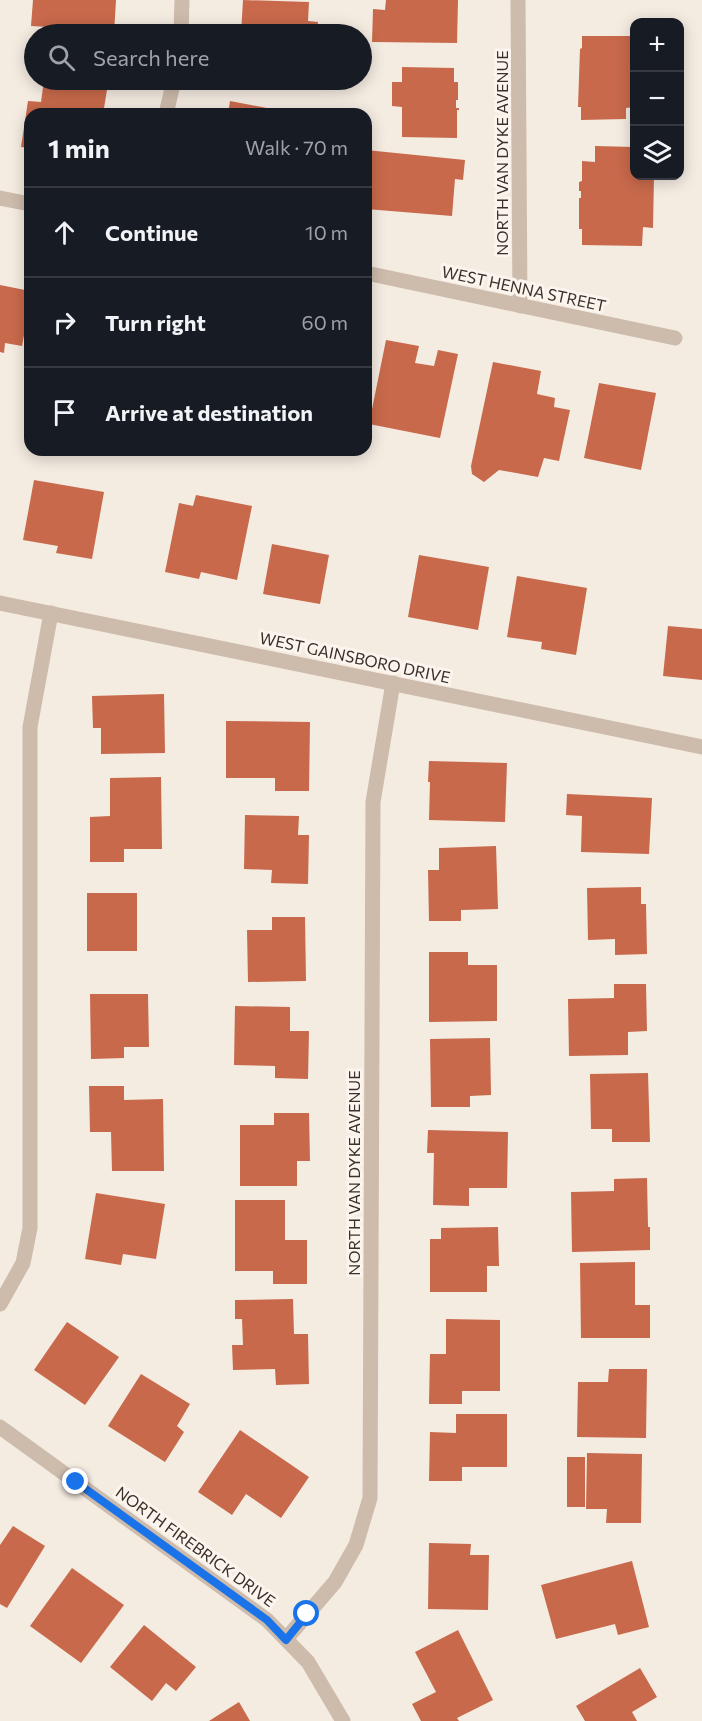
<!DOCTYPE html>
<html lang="en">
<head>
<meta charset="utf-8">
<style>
	:root { --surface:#171b24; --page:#20242c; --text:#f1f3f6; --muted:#9ea1a6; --line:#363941 }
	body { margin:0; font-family:Commissioner,sans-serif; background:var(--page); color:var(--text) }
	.controls { position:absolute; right:18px; top:18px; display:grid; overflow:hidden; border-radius:12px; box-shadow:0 3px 15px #0003 }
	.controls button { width:54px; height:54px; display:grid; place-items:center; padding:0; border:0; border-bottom:2px solid var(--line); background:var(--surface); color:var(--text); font:30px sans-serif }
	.stop { position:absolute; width:18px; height:18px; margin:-14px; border:4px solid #1a73e8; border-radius:50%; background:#fff }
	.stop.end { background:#1a73e8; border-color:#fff; box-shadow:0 2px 6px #0008 }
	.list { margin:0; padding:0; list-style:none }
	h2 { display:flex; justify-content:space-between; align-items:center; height:78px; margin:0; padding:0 24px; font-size:26px }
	h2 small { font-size:20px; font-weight:400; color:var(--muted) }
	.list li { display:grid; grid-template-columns:39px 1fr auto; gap:18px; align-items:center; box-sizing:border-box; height:90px; padding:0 24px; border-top:2px solid var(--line) }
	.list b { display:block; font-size:22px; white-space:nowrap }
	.list em { font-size:20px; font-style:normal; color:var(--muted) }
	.icon { flex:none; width:33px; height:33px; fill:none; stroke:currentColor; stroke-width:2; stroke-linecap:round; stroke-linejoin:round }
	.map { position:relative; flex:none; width:702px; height:1721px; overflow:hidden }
	.search { position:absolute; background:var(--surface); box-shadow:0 3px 15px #0003; left:24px; top:24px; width:348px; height:66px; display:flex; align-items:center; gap:15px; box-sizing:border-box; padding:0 21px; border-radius:33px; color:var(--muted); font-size:22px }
	.panel { position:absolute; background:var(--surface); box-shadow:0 3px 15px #0003; left:24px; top:108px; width:348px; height:348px; border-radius:18px }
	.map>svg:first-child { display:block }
	.building { fill:#c8694b }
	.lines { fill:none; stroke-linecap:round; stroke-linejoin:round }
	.street { stroke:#cdbbac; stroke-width:15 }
	.route { stroke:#1a73e8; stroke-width:8 }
	.labels { text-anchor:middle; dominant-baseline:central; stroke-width:6; stroke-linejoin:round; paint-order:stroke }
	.street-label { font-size:16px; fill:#3b302b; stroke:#fbf5ee }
</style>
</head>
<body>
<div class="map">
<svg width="702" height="1721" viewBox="0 0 702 1721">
	<rect width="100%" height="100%" fill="#f4ebe1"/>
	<g class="building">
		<polygon points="33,0 116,0 114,34 66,34 66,28 31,26"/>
		<polygon points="243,0 309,2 308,21 318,22 317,34 241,34"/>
		<polygon points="386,0 458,0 457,43 372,42 373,9 385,10"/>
		<polygon points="582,36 634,36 634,107 626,108 626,119 581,120 581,107 578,107 580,49 582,48"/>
		<polygon points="402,67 454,68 454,82 458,82 458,100 456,100 456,108 459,108 459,110 457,110 457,138 402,137 402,107 392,106 392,82 402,82"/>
		<polygon points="44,80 107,90 103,114 30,114 30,148 21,147 28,101 41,102"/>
		<polygon points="230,101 272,109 271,114 228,114"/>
		<polygon points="595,146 634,147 634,176 654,176 653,228 643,227 642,246 582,245 582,229 579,229 579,198 581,198 581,191 579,191 579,182 582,181 582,161 595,162"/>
		<polygon points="366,150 465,160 463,180 455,179 452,216 366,209"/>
		<polygon points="0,285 30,291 30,303 22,346 5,343 4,353 0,352"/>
		<polygon points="386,340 419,346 415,363 434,366 438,350 458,354 440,438 369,424"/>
		<polygon points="493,362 541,371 537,394 555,398 554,407 570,410 559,461 544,458 538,477 499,470 484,482 472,474 471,466"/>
		<polygon points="599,383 656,393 641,470 584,458"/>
		<polygon points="34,480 104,492 92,559 56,553 58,546 23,540"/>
		<polygon points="196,495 252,506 237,580 201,572 199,579 165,572 179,503 193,506"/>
		<polygon points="272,544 329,555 320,604 263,594"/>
		<polygon points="419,555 489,567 478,630 408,617"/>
		<polygon points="517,576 587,588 576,655 541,649 542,642 507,637"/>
		<polygon points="668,626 702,629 702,680 663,676"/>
		<polygon points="164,694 165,753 101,754 101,728 93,728 92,696"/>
		<polygon points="226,721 310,722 309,791 275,791 275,778 226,778"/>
		<polygon points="429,761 507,763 505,822 429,820 430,782 428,782"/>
		<polygon points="161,777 162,849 124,849 124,862 90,862 90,817 110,816 110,778"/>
		<polygon points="567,794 652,798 649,854 581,852 582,816 566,815"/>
		<polygon points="245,815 299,816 298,835 309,835 308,884 271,883 272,870 244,869"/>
		<polygon points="496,846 498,909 461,910 461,921 429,921 428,870 439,870 439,848"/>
		<polygon points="641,887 641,904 646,904 647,954 615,955 615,939 588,940 587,888"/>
		<rect x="87" y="893" width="50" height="58"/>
		<polygon points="272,917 305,917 306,981 248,982 247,930 272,930"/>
		<polygon points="429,952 468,952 468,965 497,965 497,1021 429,1022"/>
		<polygon points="614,984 646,984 647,1031 628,1032 628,1055 569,1056 568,999 614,998"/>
		<polygon points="90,994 148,994 149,1047 124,1047 124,1058 91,1059"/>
		<polygon points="235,1006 290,1007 290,1031 309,1031 308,1079 275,1078 275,1066 234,1065"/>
		<polygon points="490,1038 491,1095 470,1096 470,1107 431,1107 430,1039"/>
		<polygon points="648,1073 650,1142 612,1142 612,1129 591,1129 590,1074"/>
		<polygon points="89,1086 124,1086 124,1100 163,1099 164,1171 112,1171 111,1132 90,1132"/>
		<polygon points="274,1113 309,1113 310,1161 297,1161 297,1186 240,1186 240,1125 274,1125"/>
		<polygon points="428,1130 508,1132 507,1188 469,1188 469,1206 433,1205 434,1153 427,1153"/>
		<polygon points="647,1178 648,1227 650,1227 650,1250 572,1252 571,1192 614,1191 614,1179"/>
		<polygon points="96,1193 165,1204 156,1259 123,1254 121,1265 85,1259"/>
		<polygon points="235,1200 285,1200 285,1240 307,1240 307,1284 273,1284 273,1271 235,1271"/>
		<polygon points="498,1227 499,1266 487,1266 487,1292 430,1292 430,1239 441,1239 441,1228"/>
		<polygon points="635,1262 635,1305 650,1305 650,1338 581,1338 580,1263"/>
		<polygon points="293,1299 294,1334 308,1334 309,1384 276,1385 275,1369 233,1370 232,1345 243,1345 242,1319 235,1319 235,1300"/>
		<polygon points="446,1319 500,1320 500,1391 462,1391 462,1404 429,1404 430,1354 446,1354"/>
		<polygon points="67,1322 119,1357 85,1405 34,1370"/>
		<polygon points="609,1369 647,1369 646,1438 577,1437 578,1382 608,1382"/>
		<polygon points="141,1374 190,1404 177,1426 184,1432 165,1462 108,1426"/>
		<polygon points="456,1414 507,1414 507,1467 462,1467 462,1481 429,1481 430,1432 456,1433"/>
		<polygon points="240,1430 309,1477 281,1518 246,1494 232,1515 198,1492"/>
		<polygon points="587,1453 642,1454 641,1523 606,1523 607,1509 586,1509"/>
		<rect x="567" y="1457" width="18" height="50"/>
		<polygon points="13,1526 45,1546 7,1608 0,1604 0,1545"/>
		<polygon points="429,1543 471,1544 470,1555 489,1555 488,1610 428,1609"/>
		<polygon points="632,1561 649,1627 618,1635 615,1624 556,1639 541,1585"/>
		<polygon points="72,1568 124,1605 81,1663 30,1626"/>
		<polygon points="144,1625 196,1667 176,1691 166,1683 152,1701 110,1667"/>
		<polygon points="458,1630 493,1700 457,1718 459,1721 421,1721 412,1704 436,1692 415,1652"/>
		<polygon points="640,1668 657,1697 632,1712 637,1721 585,1721 576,1706"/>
		<polygon points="239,1702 250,1721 209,1721"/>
	</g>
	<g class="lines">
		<g class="street">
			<polyline points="518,0 520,306"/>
			<polyline points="181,34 182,0"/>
			<polyline points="166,114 174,80"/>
			<polyline points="0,198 30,204"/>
			<polyline points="366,273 675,338"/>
			<polyline points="0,603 702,747"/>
			<polyline points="0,1304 23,1263 30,1228 30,727 51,613"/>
			<polyline points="0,1427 267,1620 308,1662 343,1721"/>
			<polyline points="286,1639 335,1582 356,1545 370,1498 373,802 393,683"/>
		</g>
	</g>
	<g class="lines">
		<polyline class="route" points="76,1482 267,1620 286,1640 307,1614"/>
	</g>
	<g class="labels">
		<g class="street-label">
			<text transform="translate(501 153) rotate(-90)">NORTH VAN DYKE AVENUE</text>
			<text transform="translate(524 288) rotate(12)">WEST HENNA STREET</text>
			<text transform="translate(355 657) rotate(12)">WEST GAINSBORO DRIVE</text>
			<text transform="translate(353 1173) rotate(-90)">NORTH VAN DYKE AVENUE</text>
			<text transform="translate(196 1546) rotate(36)">NORTH FIREBRICK DRIVE</text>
		</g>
	</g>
</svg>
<div class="controls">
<button>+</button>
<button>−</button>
<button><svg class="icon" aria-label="layers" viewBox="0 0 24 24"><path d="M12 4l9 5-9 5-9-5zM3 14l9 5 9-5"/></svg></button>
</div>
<div class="stop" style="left:307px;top:1614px"></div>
<div class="stop end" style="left:76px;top:1482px"></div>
<div class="search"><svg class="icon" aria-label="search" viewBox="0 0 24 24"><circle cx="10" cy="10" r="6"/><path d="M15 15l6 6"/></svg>Search here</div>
<section class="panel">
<h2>1 min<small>Walk · 70 m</small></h2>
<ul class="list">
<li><svg class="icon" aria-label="ahead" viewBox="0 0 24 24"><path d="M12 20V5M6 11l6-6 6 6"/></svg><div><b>Continue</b></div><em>10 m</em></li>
<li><svg class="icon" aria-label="right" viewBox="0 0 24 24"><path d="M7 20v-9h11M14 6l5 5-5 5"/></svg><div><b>Turn right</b></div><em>60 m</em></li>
<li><svg class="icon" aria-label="arrive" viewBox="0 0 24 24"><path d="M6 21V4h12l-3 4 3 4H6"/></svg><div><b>Arrive at destination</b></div></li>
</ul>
</section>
</div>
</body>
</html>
